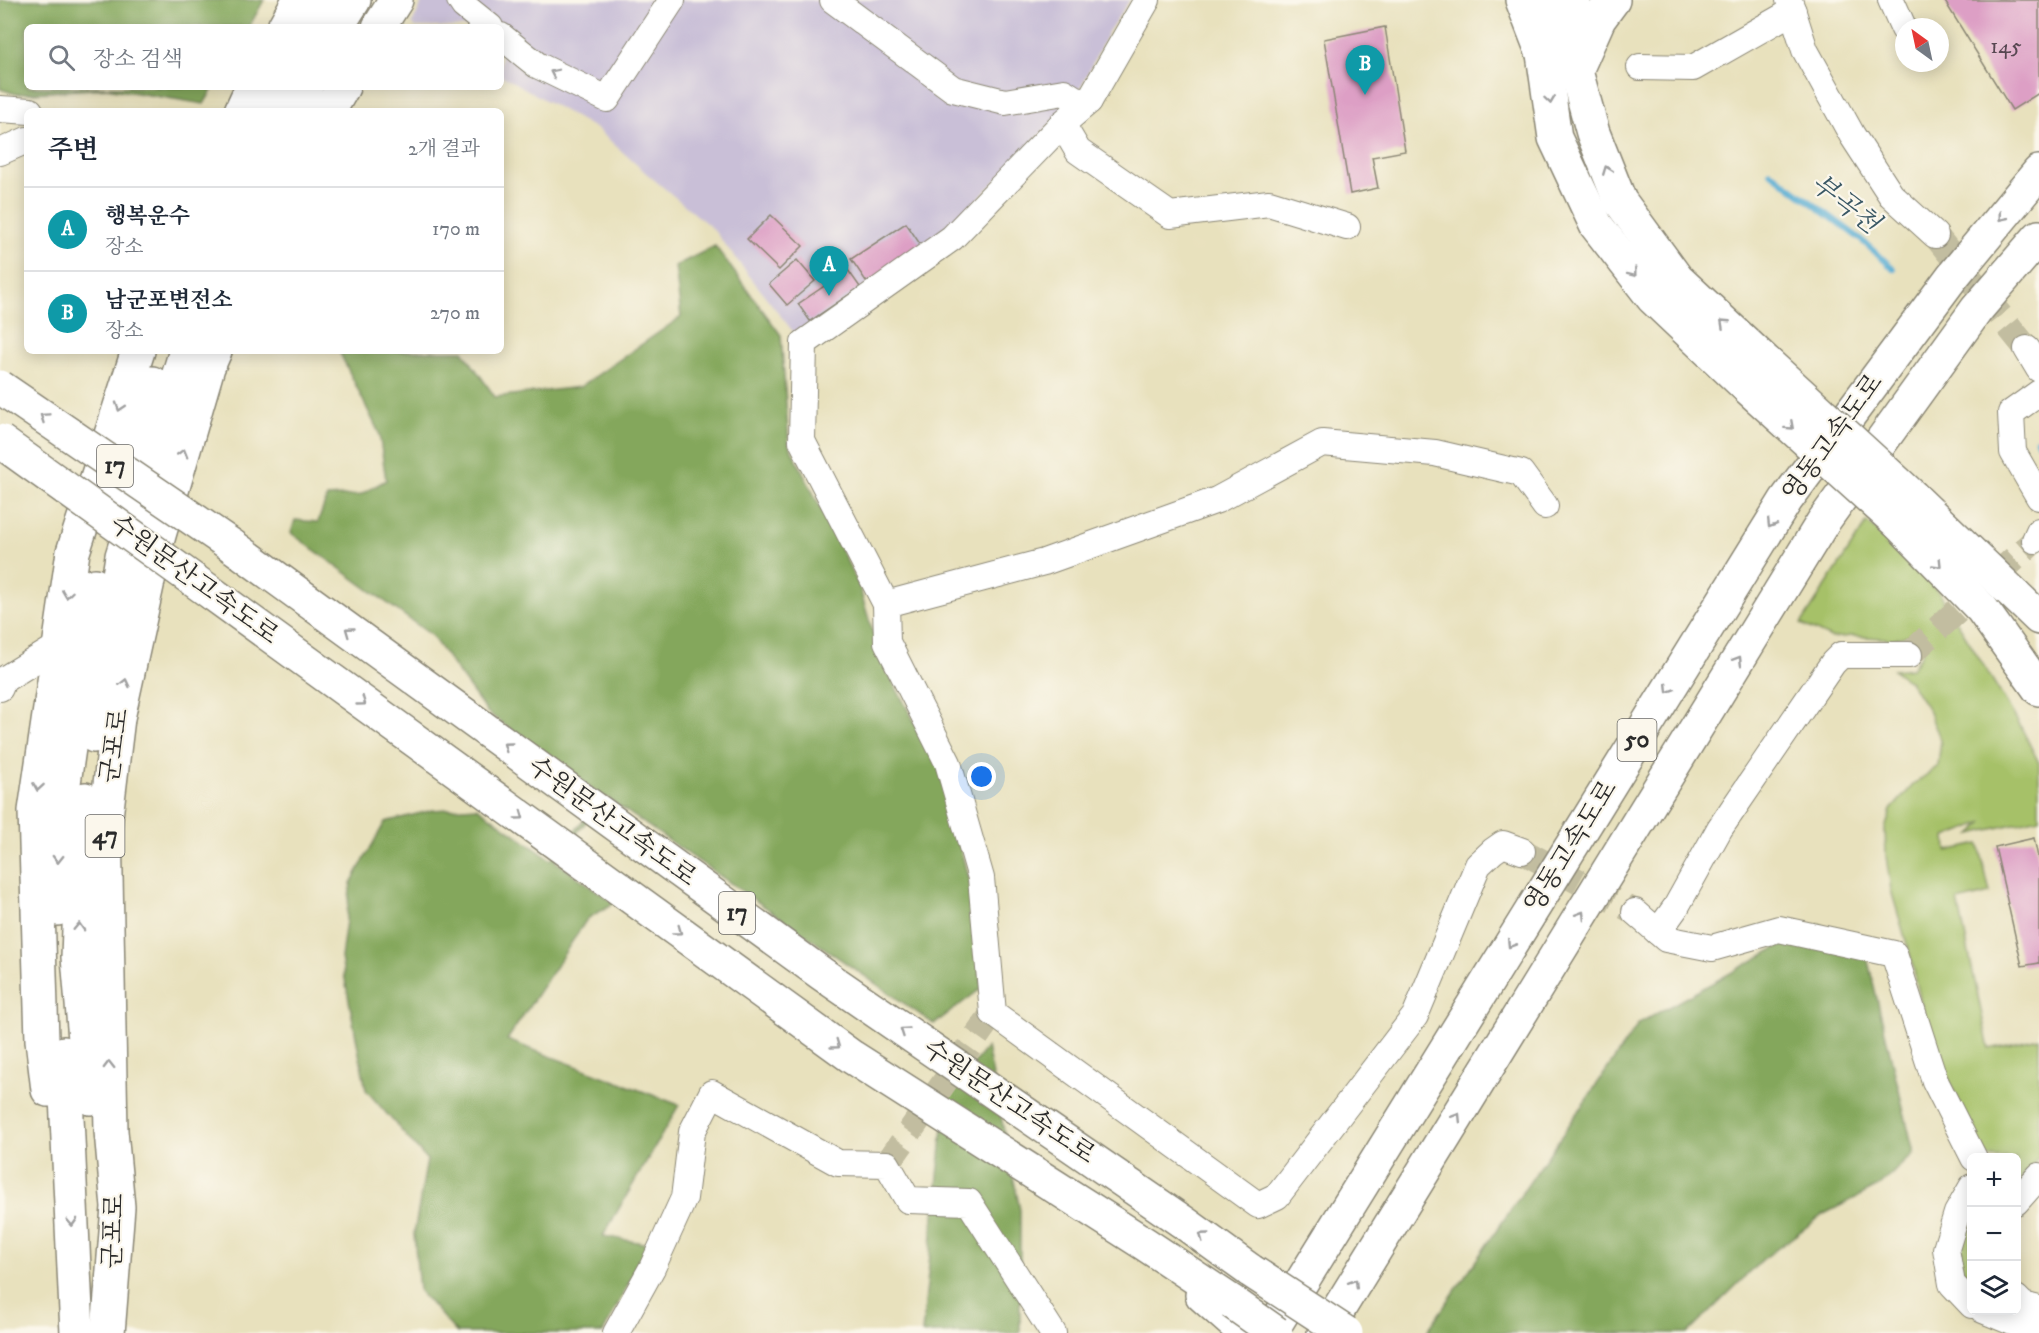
<!DOCTYPE html>
<html lang="ko">
<head>
<meta charset="utf-8">
<style>
	:root { --surface:#fff; --page:#f2f2f3; --text:#1f2937; --muted:#747a83; --line:#e0e1e3; --accent:#c8321e }
	body { margin:0; font-family:"IM FELL DW Pica","Noto Serif KR",serif; background:var(--page); color:var(--text) }
	.controls { position:absolute; right:18px; bottom:18px; display:grid; overflow:hidden; border-radius:9px; box-shadow:0 3px 15px #0003 }
	.controls button { width:54px; height:54px; display:grid; place-items:center; padding:0; border:0; border-bottom:2px solid var(--line); background:var(--surface); color:var(--text); font:30px sans-serif }
	.compass { position:absolute; left:1895px; top:18px; width:54px; height:54px; border-radius:50%; background:var(--surface); box-shadow:0 3px 15px #0003; rotate:327deg }
	.you { position:absolute; left:982px; top:777px; width:21px; height:21px; margin:-15px; border:4px solid #fff; border-radius:50%; background:#1a73e8; box-shadow:0 0 0 9px #1a73e833 }
	.badge { display:grid; place-items:center; width:39px; height:39px; border-radius:50%; background:var(--accent); color:#fff; font-size:20px; font-weight:700 }
	.pin { position:absolute; translate:-50% -50px; filter:drop-shadow(0 2px 3px #0008) }
	.pin::after { content:''; position:absolute; top:32px; width:21px; height:18px; background:inherit; clip-path:polygon(0 0,100% 0,50% 100%) }
	.list { margin:0; padding:0; list-style:none }
	h2 { display:flex; justify-content:space-between; align-items:center; height:78px; margin:0; padding:0 24px; font-size:26px }
	h2 small { font-size:20px; font-weight:400; color:var(--muted) }
	.list li { display:grid; grid-template-columns:39px 1fr auto; gap:18px; align-items:center; box-sizing:border-box; height:84px; padding:0 24px; border-top:2px solid var(--line) }
	.list b { display:block; font-size:22px; white-space:nowrap }
	.list p { margin:0; font-size:20px; white-space:nowrap; color:var(--muted) }
	.list em { font-size:20px; font-style:normal; color:var(--muted) }
	.icon { flex:none; width:33px; height:33px; fill:none; stroke:currentColor; stroke-width:2; stroke-linecap:round; stroke-linejoin:round }
	.map { position:relative; flex:none; width:2039px; height:1333px; overflow:hidden }
	.search { position:absolute; background:var(--surface); box-shadow:0 3px 15px #0003; left:24px; top:24px; width:480px; height:66px; display:flex; align-items:center; gap:15px; box-sizing:border-box; padding:0 21px; border-radius:9px; color:var(--muted); font-size:22px }
	.panel { position:absolute; background:var(--surface); box-shadow:0 3px 15px #0003; left:24px; top:108px; width:480px; height:246px; border-radius:9px }
	.map>svg:first-child { display:block }
	.industrial { fill:#c9bfd7 }
	.green { fill:#a6c168; stroke:#68764a; stroke-width:1.5 }
	.forest { fill:#84a75c; stroke:#586944; stroke-width:1.5 }
	.lines { fill:none; stroke-linecap:round; stroke-linejoin:round }
	.stream { stroke:#55acd2; stroke-width:6 }
	.building { fill:#dd9fc5 }
	.minor-tunnel { stroke:#c2bda0; stroke-width:26; stroke-dasharray:26 13; stroke-linecap:butt }
	.minor-casing { stroke:#8a8674; stroke-width:28 }
	.major-casing { stroke:#8a8674; stroke-width:36 }
	.highway-casing { stroke:#8a8674; stroke-width:36 }
	.minor { stroke:#fff; stroke-width:26 }
	.major { stroke:#fff; stroke-width:33 }
	.highway { stroke:#fff; stroke-width:33 }
	.highway-bridge-casing { stroke:#8a8674; stroke-width:36; stroke-linecap:butt }
	.highway-bridge { stroke:#fff; stroke-width:33 }
	.oneway { stroke:#a0a0a0 }
	.labels { text-anchor:middle; dominant-baseline:central; stroke-width:4.5; stroke-linejoin:round; paint-order:stroke }
	.number-label { font-size:22px; fill:#584852 }
	.shield { fill:#fbf7ec; stroke:#696865; stroke-width:1.5 }
	.shield-label { font-size:24px; font-weight:bold; fill:#2b2b2b }
	.street-label { font-size:26px; fill:#2b2b2b; stroke:#fbf7ec }
	.water-label { font-size:27px; font-style:italic; fill:#3a5865; stroke:#fbf7ec }
</style>
</head>
<body>
<div class="map">
<svg width="2039" height="1333" viewBox="0 0 2039 1333">
	<rect width="100%" height="100%" fill="#fbf7ec"/>
	<filter id="ink" filterUnits="userSpaceOnUse"><feTurbulence type="fractalNoise" baseFrequency=".0167" numOctaves="2"/><feDisplacementMap in="SourceGraphic" scale="12" xChannelSelector="R" yChannelSelector="G"/><feConvolveMatrix kernelMatrix="1 2 1 2 8 2 1 2 1" color-interpolation-filters="sRGB"/></filter>
	<filter id="wash" filterUnits="userSpaceOnUse"><feTurbulence type="fractalNoise" baseFrequency=".008" numOctaves="4" result="noise"/><feDisplacementMap in="SourceGraphic" scale="24" xChannelSelector="R" yChannelSelector="G"/><feGaussianBlur stdDeviation="1.35" result="paint"/><feColorMatrix in="noise" values="0 0 0 0 0 0 0 0 0 0 0 0 0 0 0 0 0 1.4 0 .05"/><feComposite in="paint" operator="in"/></filter>
	<g filter="url(#wash)">
		<rect width="100%" height="100%" fill="#e8e1bd"/>
		<polygon class="industrial" points="423,0 1130,0 1108,32 1075,99 944,234 798,338 712,228 646,173 598,130 501,75 501,27 416,27 412,24"/>
		<g class="green">
			<polygon points="1867,522 1884,537 1895,544 1940,594 2020,725 2039,763 2039,818 1971,834 1984,822 1946,837 1947,851 1979,844 1990,893 1958,901 1989,1049 2039,1038 2039,1157 2017,1184 2016,1158 1980,1157 1961,1106 1929,1038 1911,958 1891,890 1886,856 1885,829 1891,810 1913,785 1938,766 1941,740 1927,708 1909,681 1893,670 1912,668 1923,652 1910,635 1894,639 1852,636 1831,638 1801,624"/>
			<polygon points="1971,1202 1971,1290 1962,1281 1956,1232"/>
		</g>
		<g class="forest">
			<polygon points="0,0 264,0 249,27 27,27 27,87 214,87 204,104 107,88 16,94 0,89"/>
			<polygon points="715,246 781,335 789,444 859,586 881,660 939,767 969,881 982,988 934,1024 606,797 555,861 614,903 587,919 507,1040 679,1105 603,1236 649,1244 603,1333 457,1333 419,1291 414,1234 427,1160 366,1090 341,958 351,883 385,822 433,810 477,807 551,860 603,797 487,712 431,635 291,533 295,520 318,522 327,497 360,495 386,480 379,433 339,351 463,351 495,397 580,387 681,317 675,266"/>
			<polygon points="1820,924 1868,961 1914,1153 1879,1186 1824,1214 1762,1260 1688,1333 1426,1333 1639,1023"/>
			<polygon points="987,1047 1020,1210 1020,1333 922,1333 946,1097"/>
		</g>
		<g class="lines">
			<g class="stream">
				<polyline points="1770,172 1859,238 1894,269"/>
				<polyline points="2037,440 2039,444"/>
			</g>
		</g>
		<g id="blocks">
			<g class="building">
				<polygon points="1944,0 2039,0 2039,93 2012,110"/>
				<polygon points="1385,27 1405,151 1372,157 1378,188 1350,194 1324,39"/>
				<polygon points="771,215 803,246 779,270 747,239"/>
				<polygon points="906,223 922,247 868,284 851,259"/>
				<polygon points="797,260 815,281 787,305 769,284"/>
				<polygon points="848,270 860,287 810,321 798,304"/>
				<polygon points="2034,838 2039,862 2039,963 2022,966 1995,847"/>
			</g>
		</g>
	</g>
	<g filter="url(#ink)">
		<use href="#blocks" fill-opacity="0" stroke="#8a8674" stroke-width="1.5"/>
		<g class="lines">
			<g class="minor-tunnel">
				<polyline points="1935,235 2027,349"/>
				<polyline points="1909,655 2035,540"/>
				<polyline points="1522,851 1635,912"/>
				<polyline points="887,1164 993,1013"/>
			</g>
			<g class="minor-casing">
				<g id="minor">
					<polyline points="460,0 464,6 490,27"/>
					<polyline points="833,0 953,89 1005,102 1064,92 1075,99 1089,101"/>
					<polyline points="1147,0 1089,101 1062,124 1078,151 1170,215 1269,203 1347,227"/>
					<polyline points="1789,0 1805,50 1852,135 1891,195 1935,235"/>
					<polyline points="1891,0 1904,29"/>
					<polyline points="501,36 537,65 607,99 672,0"/>
					<polyline points="1640,67 1693,68 1793,11"/>
					<polyline points="0,109 30,111"/>
					<polyline points="1062,124 952,238 804,343 802,441 886,604 887,642 948,763 981,878 993,1013 1258,1205 1277,1196 1415,1016 1478,865 1493,851 1503,844 1522,851"/>
					<polyline points="0,152 27,140"/>
					<polyline points="2027,349 2039,369"/>
					<polyline points="2039,393 2011,413 2013,452 2039,497"/>
					<polyline points="2035,540 2039,531"/>
					<polyline points="886,604 1044,562 1217,500 1322,443 1435,453 1521,473 1545,506"/>
					<polyline points="0,688 3,680 60,645"/>
					<polyline points="1635,912 1666,939 1712,948 1779,929 1894,954 1935,1081 1974,1158"/>
					<polyline points="1658,932 1676,907 1720,828 1833,663 1841,655 1909,655"/>
					<polyline points="1972,1187 1957,1213 1946,1249 1952,1284 1972,1305"/>
					<polyline points="2016,1202 2039,1176"/>
					<polyline points="2016,1298 2023,1305 2039,1309"/>
					<polyline points="1983,1310 2039,1333"/>
					<polyline points="616,1333 652,1268 684,1198 692,1132 712,1093 838,1163 887,1164 908,1200 969,1202 1053,1333"/>
				</g>
			</g>
			<g class="major-casing">
				<g id="major">
					<polyline points="284,27 299,0"/>
					<polyline points="311,27 328,0"/>
					<polyline points="337,27 354,0"/>
					<polyline points="379,27 396,0"/>
					<polyline points="241,111 252,87"/>
					<polyline points="267,111 279,87"/>
					<polyline points="294,111 306,87"/>
					<polyline points="329,111 343,87"/>
					<polyline points="117,497 129,452 152,383"/>
					<polyline points="94,736 122,556 186,351"/>
					<polyline points="85,799 83,819 78,957 90,1098"/>
					<polyline points="57,909 59,818 84,643 95,585"/>
					<polyline points="64,1053 77,1333"/>
					<polyline points="48,1090 42,1040 35,811 73,552 138,351"/>
					<polyline points="108,1333 118,1207 111,1131 105,825 118,718 155,549 208,367 215,351"/>
				</g>
			</g>
			<g class="highway-casing">
				<g id="highway">
					<polyline points="1522,0 1541,49"/>
					<polyline points="1549,0 1543,54 1555,138 1596,225 1653,298 1747,387"/>
					<polyline points="1574,0 1576,71 1593,133 1620,201 1677,279 1767,363"/>
					<polyline points="1579,64 1599,19 1613,0"/>
					<polyline points="1913,497 2039,618"/>
					<polyline points="1897,522 1982,609 2039,689"/>
					<polyline points="231,545 822,974 1186,1224 1251,1271"/>
					<polyline points="213,594 852,1057 1145,1244 1232,1302"/>
					<polyline points="1202,1295 1245,1333"/>
					<polyline points="1270,1333 1786,500 1952,277 2039,172"/>
					<polyline points="1324,1333 1823,522 1977,309 2039,237"/>
				</g>
			</g>
			<use href="#minor" class="minor"/>
			<use href="#major" class="major"/>
			<use href="#highway" class="highway"/>
			<g class="highway-bridge-casing">
				<g id="highway-bridge">
					<polyline points="1767,363 1913,497"/>
					<polyline points="0,387 231,545"/>
					<polyline points="1747,387 1897,522"/>
					<polyline points="0,441 213,594"/>
					<polyline points="1251,1271 1346,1333"/>
					<polyline points="1232,1302 1276,1333"/>
				</g>
			</g>
			<use href="#highway-bridge" class="highway-bridge"/>
		</g>
		<defs><path id="oneway-chevron" d="M-2-3.5L2.5 0L-2 3.5" fill="none" stroke-width="1.6" stroke-linecap="round" stroke-linejoin="round" transform="scale(1.5)"/></defs>
		<g class="oneway">
			<use href="#oneway-chevron" transform="translate(554 73) rotate(-154)"/>
			<use href="#oneway-chevron" transform="translate(1550 100) rotate(82)"/>
			<use href="#oneway-chevron" transform="translate(1607 170) rotate(-111)"/>
			<use href="#oneway-chevron" transform="translate(2002 217) rotate(129)"/>
			<use href="#oneway-chevron" transform="translate(1633 273) rotate(52)"/>
			<use href="#oneway-chevron" transform="translate(1724 323) rotate(-137)"/>
			<use href="#oneway-chevron" transform="translate(120 407) rotate(108)"/>
			<use href="#oneway-chevron" transform="translate(44 417) rotate(-146)"/>
			<use href="#oneway-chevron" transform="translate(1790 426) rotate(42)"/>
			<use href="#oneway-chevron" transform="translate(183 453) rotate(-74)"/>
			<use href="#oneway-chevron" transform="translate(1771 524) rotate(122)"/>
			<use href="#oneway-chevron" transform="translate(1938 564) rotate(46)"/>
			<use href="#oneway-chevron" transform="translate(67 594) rotate(98)"/>
			<use href="#oneway-chevron" transform="translate(349 631) rotate(-144)"/>
			<use href="#oneway-chevron" transform="translate(1738 660) rotate(-58)"/>
			<use href="#oneway-chevron" transform="translate(125 683) rotate(-77)"/>
			<use href="#oneway-chevron" transform="translate(1669 689) rotate(122)"/>
			<use href="#oneway-chevron" transform="translate(362 702) rotate(36)"/>
			<use href="#oneway-chevron" transform="translate(507 746) rotate(-144)"/>
			<use href="#oneway-chevron" transform="translate(38 787) rotate(99)"/>
			<use href="#oneway-chevron" transform="translate(520 816) rotate(36)"/>
			<use href="#oneway-chevron" transform="translate(58 859) rotate(91)"/>
			<use href="#oneway-chevron" transform="translate(1581 915) rotate(-58)"/>
			<use href="#oneway-chevron" transform="translate(79 927) rotate(-88)"/>
			<use href="#oneway-chevron" transform="translate(678 931) rotate(36)"/>
			<use href="#oneway-chevron" transform="translate(1511 944) rotate(122)"/>
			<use href="#oneway-chevron" transform="translate(904 1031) rotate(-146)"/>
			<use href="#oneway-chevron" transform="translate(836 1045) rotate(36)"/>
			<use href="#oneway-chevron" transform="translate(109 1065) rotate(-91)"/>
			<use href="#oneway-chevron" transform="translate(1457 1117) rotate(-58)"/>
			<use href="#oneway-chevron" transform="translate(72 1222) rotate(87)"/>
			<use href="#oneway-chevron" transform="translate(1203 1236) rotate(-144)"/>
			<use href="#oneway-chevron" transform="translate(1354 1283) rotate(-58)"/>
		</g>
	</g>
	<g class="labels">
		<g class="number-label">
			<text x="2006" y="46">145</text>
		</g>
		<g class="shield">
			<rect x="97" y="445" width="36" height="42" rx="4.5"/>
			<rect x="1617.5" y="719" width="39" height="42" rx="4.5"/>
			<rect x="85.5" y="815" width="39" height="42" rx="4.5"/>
			<rect x="719" y="892" width="36" height="42" rx="4.5"/>
		</g>
		<g class="shield-label">
			<text x="115" y="466">17</text>
			<text x="1637" y="740">50</text>
			<text x="105" y="836">47</text>
			<text x="737" y="913">17</text>
		</g>
		<g class="street-label">
			<text transform="translate(1833 438) rotate(-54)">영동고속도로</text>
			<text transform="translate(194 580) rotate(36)">수원문산고속도로</text>
			<text transform="translate(115 746) rotate(-82)">군포로</text>
			<text transform="translate(612 822) rotate(36)">수원문산고속도로</text>
			<text transform="translate(1571 847) rotate(-58)">영동고속도로</text>
			<text transform="translate(1009 1102) rotate(34)">수원문산고속도로</text>
			<text transform="translate(114 1231) rotate(-88)">군포로</text>
		</g>
		<g class="water-label">
			<text transform="translate(1845 204) rotate(38)">부곡천</text>
		</g>
	</g>
</svg>
<div class="controls">
<button>+</button>
<button>−</button>
<button><svg class="icon" aria-label="layers" viewBox="0 0 24 24"><path d="M12 4l9 5-9 5-9-5zM3 14l9 5 9-5"/></svg></button>
</div>
<svg class="compass" viewBox="-18 -18 36 36"><path d="M0-13l5 13h-10z" fill="#e53935"/><path d="M0 13l5-13h-10z" fill="#747a83"/></svg>
<div class="you"></div>
<div class="pin badge" style="left:829px;top:296px;background:#0f9aa8">A</div>
<div class="pin badge" style="left:1365px;top:95px;background:#0f9aa8">B</div>
<div class="search"><svg class="icon" aria-label="search" viewBox="0 0 24 24"><circle cx="10" cy="10" r="6"/><path d="M15 15l6 6"/></svg>장소 검색</div>
<section class="panel">
<h2>주변<small>2개 결과</small></h2>
<ul class="list">
<li><span class="badge" style="background:#0f9aa8">A</span><div><b>행복운수</b><p>장소</p></div><em>170 m</em></li>
<li><span class="badge" style="background:#0f9aa8">B</span><div><b>남군포변전소</b><p>장소</p></div><em>270 m</em></li>
</ul>
</section>
</div>
</body>
</html>
